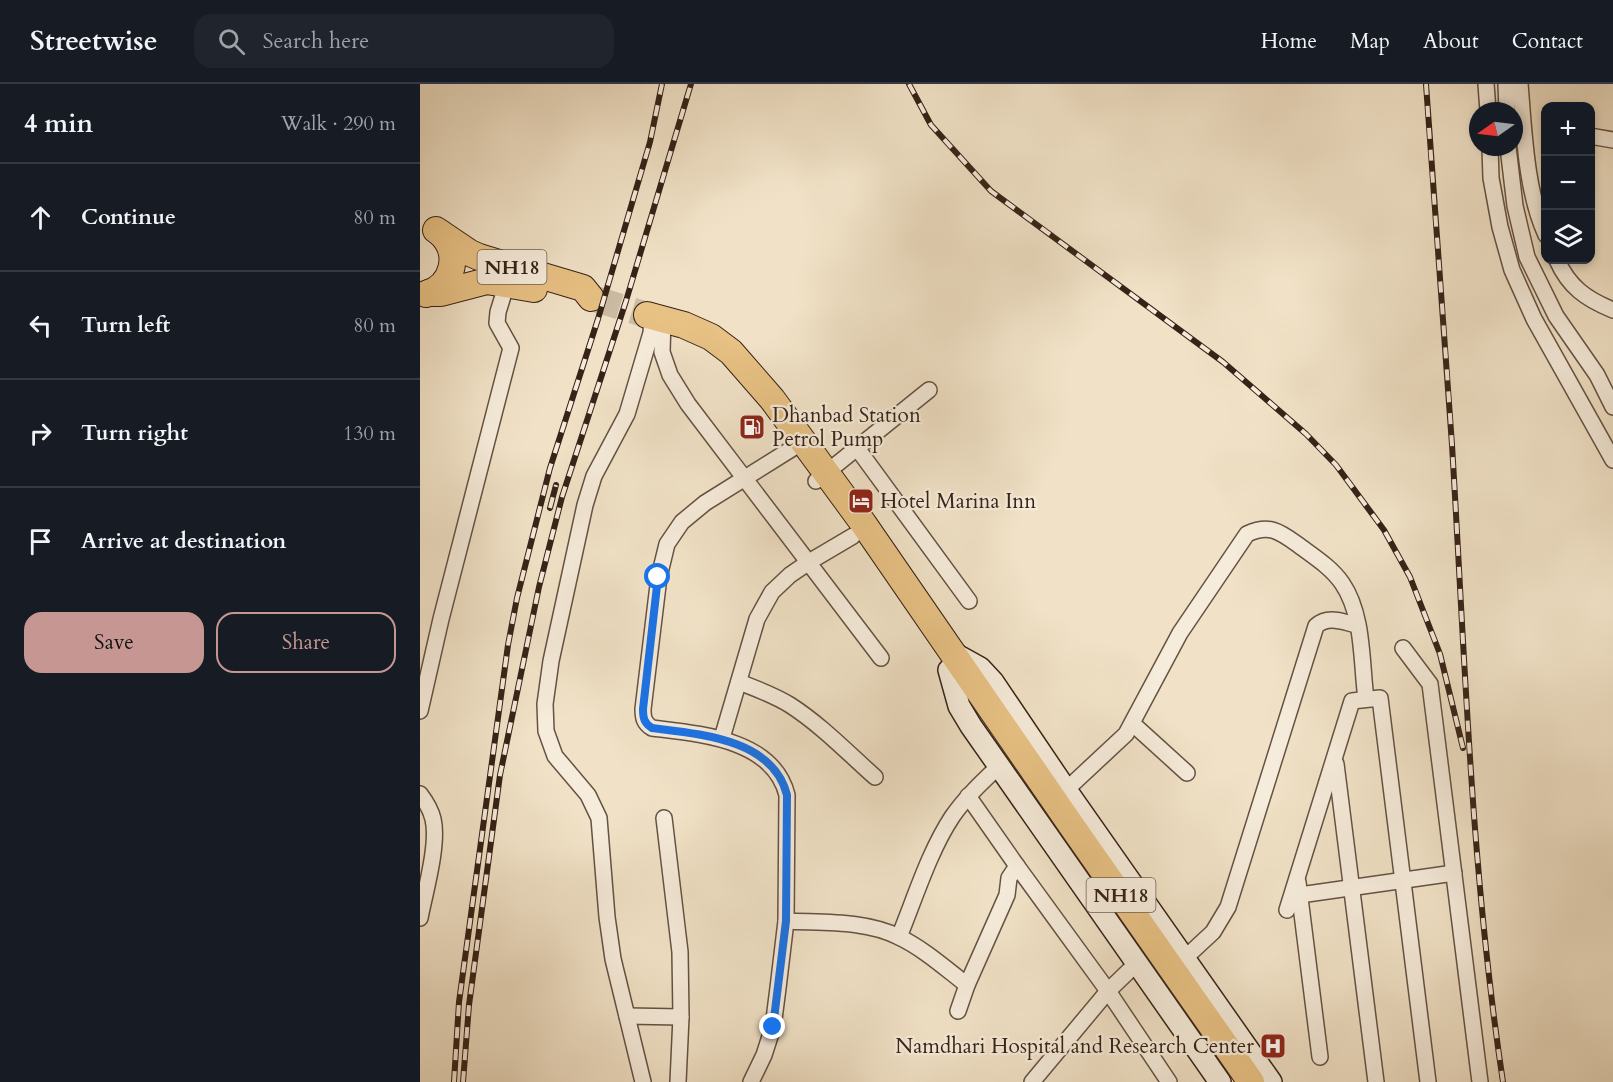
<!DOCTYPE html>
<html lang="en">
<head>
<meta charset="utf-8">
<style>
	:root { --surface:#171b24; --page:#20242c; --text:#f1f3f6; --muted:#9ea1a6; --line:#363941; --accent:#c59692 }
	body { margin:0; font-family:Cardo,serif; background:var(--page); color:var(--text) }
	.controls { position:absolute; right:18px; top:18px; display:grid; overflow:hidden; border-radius:12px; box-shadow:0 3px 9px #0003 }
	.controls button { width:54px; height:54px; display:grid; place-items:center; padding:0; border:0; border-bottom:2px solid var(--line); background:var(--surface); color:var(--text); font:30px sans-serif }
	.compass { position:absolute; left:1049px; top:18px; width:54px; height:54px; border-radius:50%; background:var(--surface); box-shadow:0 3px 9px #0003; rotate:256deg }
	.stop { position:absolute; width:18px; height:18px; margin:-14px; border:4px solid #1a73e8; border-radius:50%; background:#fff }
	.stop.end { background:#1a73e8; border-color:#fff; box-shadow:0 2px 6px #0008 }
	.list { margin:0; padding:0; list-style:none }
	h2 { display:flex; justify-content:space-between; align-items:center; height:78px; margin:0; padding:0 24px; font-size:26px }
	h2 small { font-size:20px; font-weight:400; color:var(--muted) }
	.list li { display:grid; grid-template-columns:39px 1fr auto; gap:18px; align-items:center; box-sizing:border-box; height:108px; padding:0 24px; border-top:2px solid var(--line) }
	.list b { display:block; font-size:22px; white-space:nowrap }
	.list em { font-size:20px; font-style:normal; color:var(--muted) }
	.actions { display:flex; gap:12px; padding:18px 24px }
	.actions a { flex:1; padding:14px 0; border:2px solid var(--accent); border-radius:18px; text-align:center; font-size:21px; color:var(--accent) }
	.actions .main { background:var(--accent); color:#111 }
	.icon { flex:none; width:33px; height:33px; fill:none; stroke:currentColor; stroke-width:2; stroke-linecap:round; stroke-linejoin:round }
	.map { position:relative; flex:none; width:1193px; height:998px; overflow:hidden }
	header { display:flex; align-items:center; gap:36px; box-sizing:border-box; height:84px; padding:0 30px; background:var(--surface); border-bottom:2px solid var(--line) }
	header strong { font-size:28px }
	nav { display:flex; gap:33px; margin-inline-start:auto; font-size:21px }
	.search { width:420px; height:54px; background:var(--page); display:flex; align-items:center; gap:15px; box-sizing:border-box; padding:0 21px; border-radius:18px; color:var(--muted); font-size:22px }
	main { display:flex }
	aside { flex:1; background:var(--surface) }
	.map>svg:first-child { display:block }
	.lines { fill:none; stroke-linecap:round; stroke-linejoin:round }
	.trunk-tunnel { stroke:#ccbca4; stroke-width:26; stroke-dasharray:26 13; stroke-linecap:butt }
	.minor-casing { stroke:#655243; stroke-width:18 }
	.secondary-casing { stroke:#362217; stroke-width:24 }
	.trunk-casing { stroke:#362217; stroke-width:28 }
	.minor { stroke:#f6ecdb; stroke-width:15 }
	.secondary { stroke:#f6ecdb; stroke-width:21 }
	.trunk { stroke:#e8c184; stroke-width:26 }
	.rail-casing { stroke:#362217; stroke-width:6 }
	.rail { stroke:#f6ecdb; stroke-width:4; stroke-dasharray:11; stroke-linecap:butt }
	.route { stroke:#1a73e8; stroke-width:8 }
	.labels { text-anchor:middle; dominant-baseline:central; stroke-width:4.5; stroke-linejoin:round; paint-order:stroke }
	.shield { fill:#f6ecdb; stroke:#705f52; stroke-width:1.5 }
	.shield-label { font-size:20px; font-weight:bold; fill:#362217 }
	.poi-label { font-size:21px; fill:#362217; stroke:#f6ecdb; text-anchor:start }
</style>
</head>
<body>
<header>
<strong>Streetwise</strong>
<div class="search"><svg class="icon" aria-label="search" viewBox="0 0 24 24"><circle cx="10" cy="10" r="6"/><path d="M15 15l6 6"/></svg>Search here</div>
<nav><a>Home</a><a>Map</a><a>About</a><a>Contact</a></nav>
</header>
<main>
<aside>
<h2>4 min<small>Walk · 290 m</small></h2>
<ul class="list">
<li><svg class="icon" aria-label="ahead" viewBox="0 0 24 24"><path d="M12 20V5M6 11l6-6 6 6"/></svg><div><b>Continue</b></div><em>80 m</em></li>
<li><svg class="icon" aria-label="left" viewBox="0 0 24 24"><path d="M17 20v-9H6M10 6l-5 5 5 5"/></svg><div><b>Turn left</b></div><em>80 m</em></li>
<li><svg class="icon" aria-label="right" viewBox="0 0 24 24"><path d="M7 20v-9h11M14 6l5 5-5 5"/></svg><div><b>Turn right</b></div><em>130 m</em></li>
<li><svg class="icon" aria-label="arrive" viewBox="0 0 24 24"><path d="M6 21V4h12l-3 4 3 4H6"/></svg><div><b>Arrive at destination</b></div></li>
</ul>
<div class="actions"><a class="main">Save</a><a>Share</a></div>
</aside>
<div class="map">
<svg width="1193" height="998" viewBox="0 0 1193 998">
	<rect width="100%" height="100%" fill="#f1e2c7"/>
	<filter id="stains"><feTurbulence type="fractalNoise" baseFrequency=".00333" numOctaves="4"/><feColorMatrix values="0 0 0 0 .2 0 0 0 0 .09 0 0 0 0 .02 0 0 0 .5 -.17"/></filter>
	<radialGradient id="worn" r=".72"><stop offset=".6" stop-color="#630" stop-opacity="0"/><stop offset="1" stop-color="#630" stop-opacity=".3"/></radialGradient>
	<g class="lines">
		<polyline class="trunk-tunnel" points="175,215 227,231"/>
		<g class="minor-casing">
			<g id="minor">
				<polyline points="1066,0 1068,27"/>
				<polyline points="1086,0 1087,27"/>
				<path d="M1100,0c4,47 6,108 26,151"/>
				<polyline points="1170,52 1193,56"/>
				<polyline points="1070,63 1071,94 1080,143 1092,186 1114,235 1193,376"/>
				<polyline points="1088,63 1095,122 1107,173 1136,232 1177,291 1193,323"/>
				<path d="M1137,176c12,27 29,39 56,50"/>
				<polyline points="243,234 242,268 250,291 268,320 461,574"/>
				<polyline points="437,364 549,517"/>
				<polyline points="396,397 509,306"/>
				<polyline points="983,564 1010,600 1060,998"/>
				<path d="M319,598c18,7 35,13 51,23 31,20 58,48 85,72"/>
				<polyline points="0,627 21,535 91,264 77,239 78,228 87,199"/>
				<polyline points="713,640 767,689"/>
				<polyline points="302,654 337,535 352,508 370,491 389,478 433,452"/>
				<polyline points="916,680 956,998"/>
				<path d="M646,706l60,-56 54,-101 67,-99c22,-10 32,-3 50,10 16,12 34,23 45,39 22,32 19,79 24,116"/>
				<path d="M0,710c6,8 11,16 13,25 6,25 -8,73 -13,99"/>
				<polyline points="548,712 597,782"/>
				<polyline points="244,734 260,868 261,933 258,998"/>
				<polyline points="878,798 900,973"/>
				<polyline points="880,811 1034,789"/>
				<polyline points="867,826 932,617 960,614 1008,998"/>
				<path d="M366,837c37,2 79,-1 113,16 25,12 46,31 68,48"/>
				<path d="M479,853c16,-39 30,-85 53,-120 13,-19 30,-35 47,-51"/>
				<path d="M765,874l28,-26 15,-25 88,-281c12,-11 27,-4 41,-1"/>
				<polyline points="538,927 547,901 587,811 589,794 597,782 688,907 749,998"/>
				<polyline points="207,932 261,933"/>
				<polyline points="223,998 193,875 187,833 179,734 168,711 135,672 126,647 125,620 131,577 165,421 174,392 207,330 231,249 232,232"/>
				<path d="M331,998l13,-27 9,-28 5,-39 8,-67 1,-126c-14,-56 -87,-61 -135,-67 -8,-5 -9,-10 -9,-19l16,-132 8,-33 15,-22 23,-19 88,-55"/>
				<polyline points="612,998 688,907 717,879"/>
			</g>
		</g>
		<g class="secondary-casing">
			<g id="secondary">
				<polyline points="533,569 560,584 573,598 646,706 851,998"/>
				<polyline points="529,586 539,622 551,642 800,998"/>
			</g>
		</g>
		<g class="trunk-casing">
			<g id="trunk">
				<polyline points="16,146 50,169 59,173 163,204 171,214"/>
				<polyline points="9,209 21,209 67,197 114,205"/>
				<path d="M6,210c27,-8 36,-41 14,-61"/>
				<polyline points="227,231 264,241 291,253 311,268 352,315 443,439 651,741 831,998"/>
			</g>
		</g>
		<use href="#minor" class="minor"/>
		<use href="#secondary" class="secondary"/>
		<use href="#trunk" class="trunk"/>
		<g class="rail-casing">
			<g id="rail">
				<polyline points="489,0 511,41 571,107 803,278 886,350 916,381 964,446 990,493 1020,570 1043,664"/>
				<path d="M1006,0c8,120 18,241 26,361 13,213 19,426 51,637"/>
				<polyline points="130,424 136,401"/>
				<polyline points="34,998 39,918 88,561 97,514 130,384 178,235 230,58 242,0"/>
				<polyline points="43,998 49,921 80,691 119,503 142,413 206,217 271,0"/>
			</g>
		</g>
		<use href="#rail" class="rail"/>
	</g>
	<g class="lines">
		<path class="route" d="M238,493l-15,132c0,9 1,14 9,19 48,6 121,11 135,67l-1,126 -13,106"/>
	</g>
	<defs>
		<g id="fuel-square" transform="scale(1.35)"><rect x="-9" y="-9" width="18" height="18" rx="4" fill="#8f2418" stroke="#f6ecdb"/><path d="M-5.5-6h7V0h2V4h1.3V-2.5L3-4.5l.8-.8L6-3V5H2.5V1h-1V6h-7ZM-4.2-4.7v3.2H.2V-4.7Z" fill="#fff"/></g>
		<g id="hotel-square" transform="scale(1.35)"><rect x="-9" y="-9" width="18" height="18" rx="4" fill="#8f2418" stroke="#f6ecdb"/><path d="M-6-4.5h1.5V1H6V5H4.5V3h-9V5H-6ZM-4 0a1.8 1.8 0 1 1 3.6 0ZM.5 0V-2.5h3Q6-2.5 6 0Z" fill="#fff"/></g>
		<g id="hospital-square" transform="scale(1.35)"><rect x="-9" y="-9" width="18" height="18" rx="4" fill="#8f2418" stroke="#f6ecdb"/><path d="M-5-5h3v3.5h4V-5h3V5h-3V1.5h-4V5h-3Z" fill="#fff"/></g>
	</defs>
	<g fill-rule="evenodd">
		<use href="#fuel-square" x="332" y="343"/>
		<use href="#hotel-square" x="441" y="417"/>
		<use href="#hospital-square" x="853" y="962"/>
	</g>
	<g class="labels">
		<g class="shield">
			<rect x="57.5" y="166" width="69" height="34" rx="4.5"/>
			<rect x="666.5" y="794" width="69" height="34" rx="4.5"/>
		</g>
		<g class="shield-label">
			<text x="92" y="183">NH18</text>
			<text x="701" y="811">NH18</text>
		</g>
		<g class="poi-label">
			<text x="352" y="331">Dhanbad Station<tspan x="352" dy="24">Petrol Pump</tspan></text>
			<text x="460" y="417">Hotel Marina Inn</text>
			<text x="834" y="962" text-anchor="end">Namdhari Hospital and Research Center</text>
		</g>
	</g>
	<rect width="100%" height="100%" filter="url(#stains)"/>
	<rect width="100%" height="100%" fill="url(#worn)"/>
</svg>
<div class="controls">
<button>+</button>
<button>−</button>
<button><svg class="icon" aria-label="layers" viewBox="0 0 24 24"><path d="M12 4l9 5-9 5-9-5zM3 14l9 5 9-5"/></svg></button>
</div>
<svg class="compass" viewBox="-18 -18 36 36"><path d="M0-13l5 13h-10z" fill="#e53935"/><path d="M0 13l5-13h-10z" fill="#9ea1a6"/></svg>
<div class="stop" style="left:238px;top:493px"></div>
<div class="stop end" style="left:353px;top:943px"></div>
</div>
</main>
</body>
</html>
